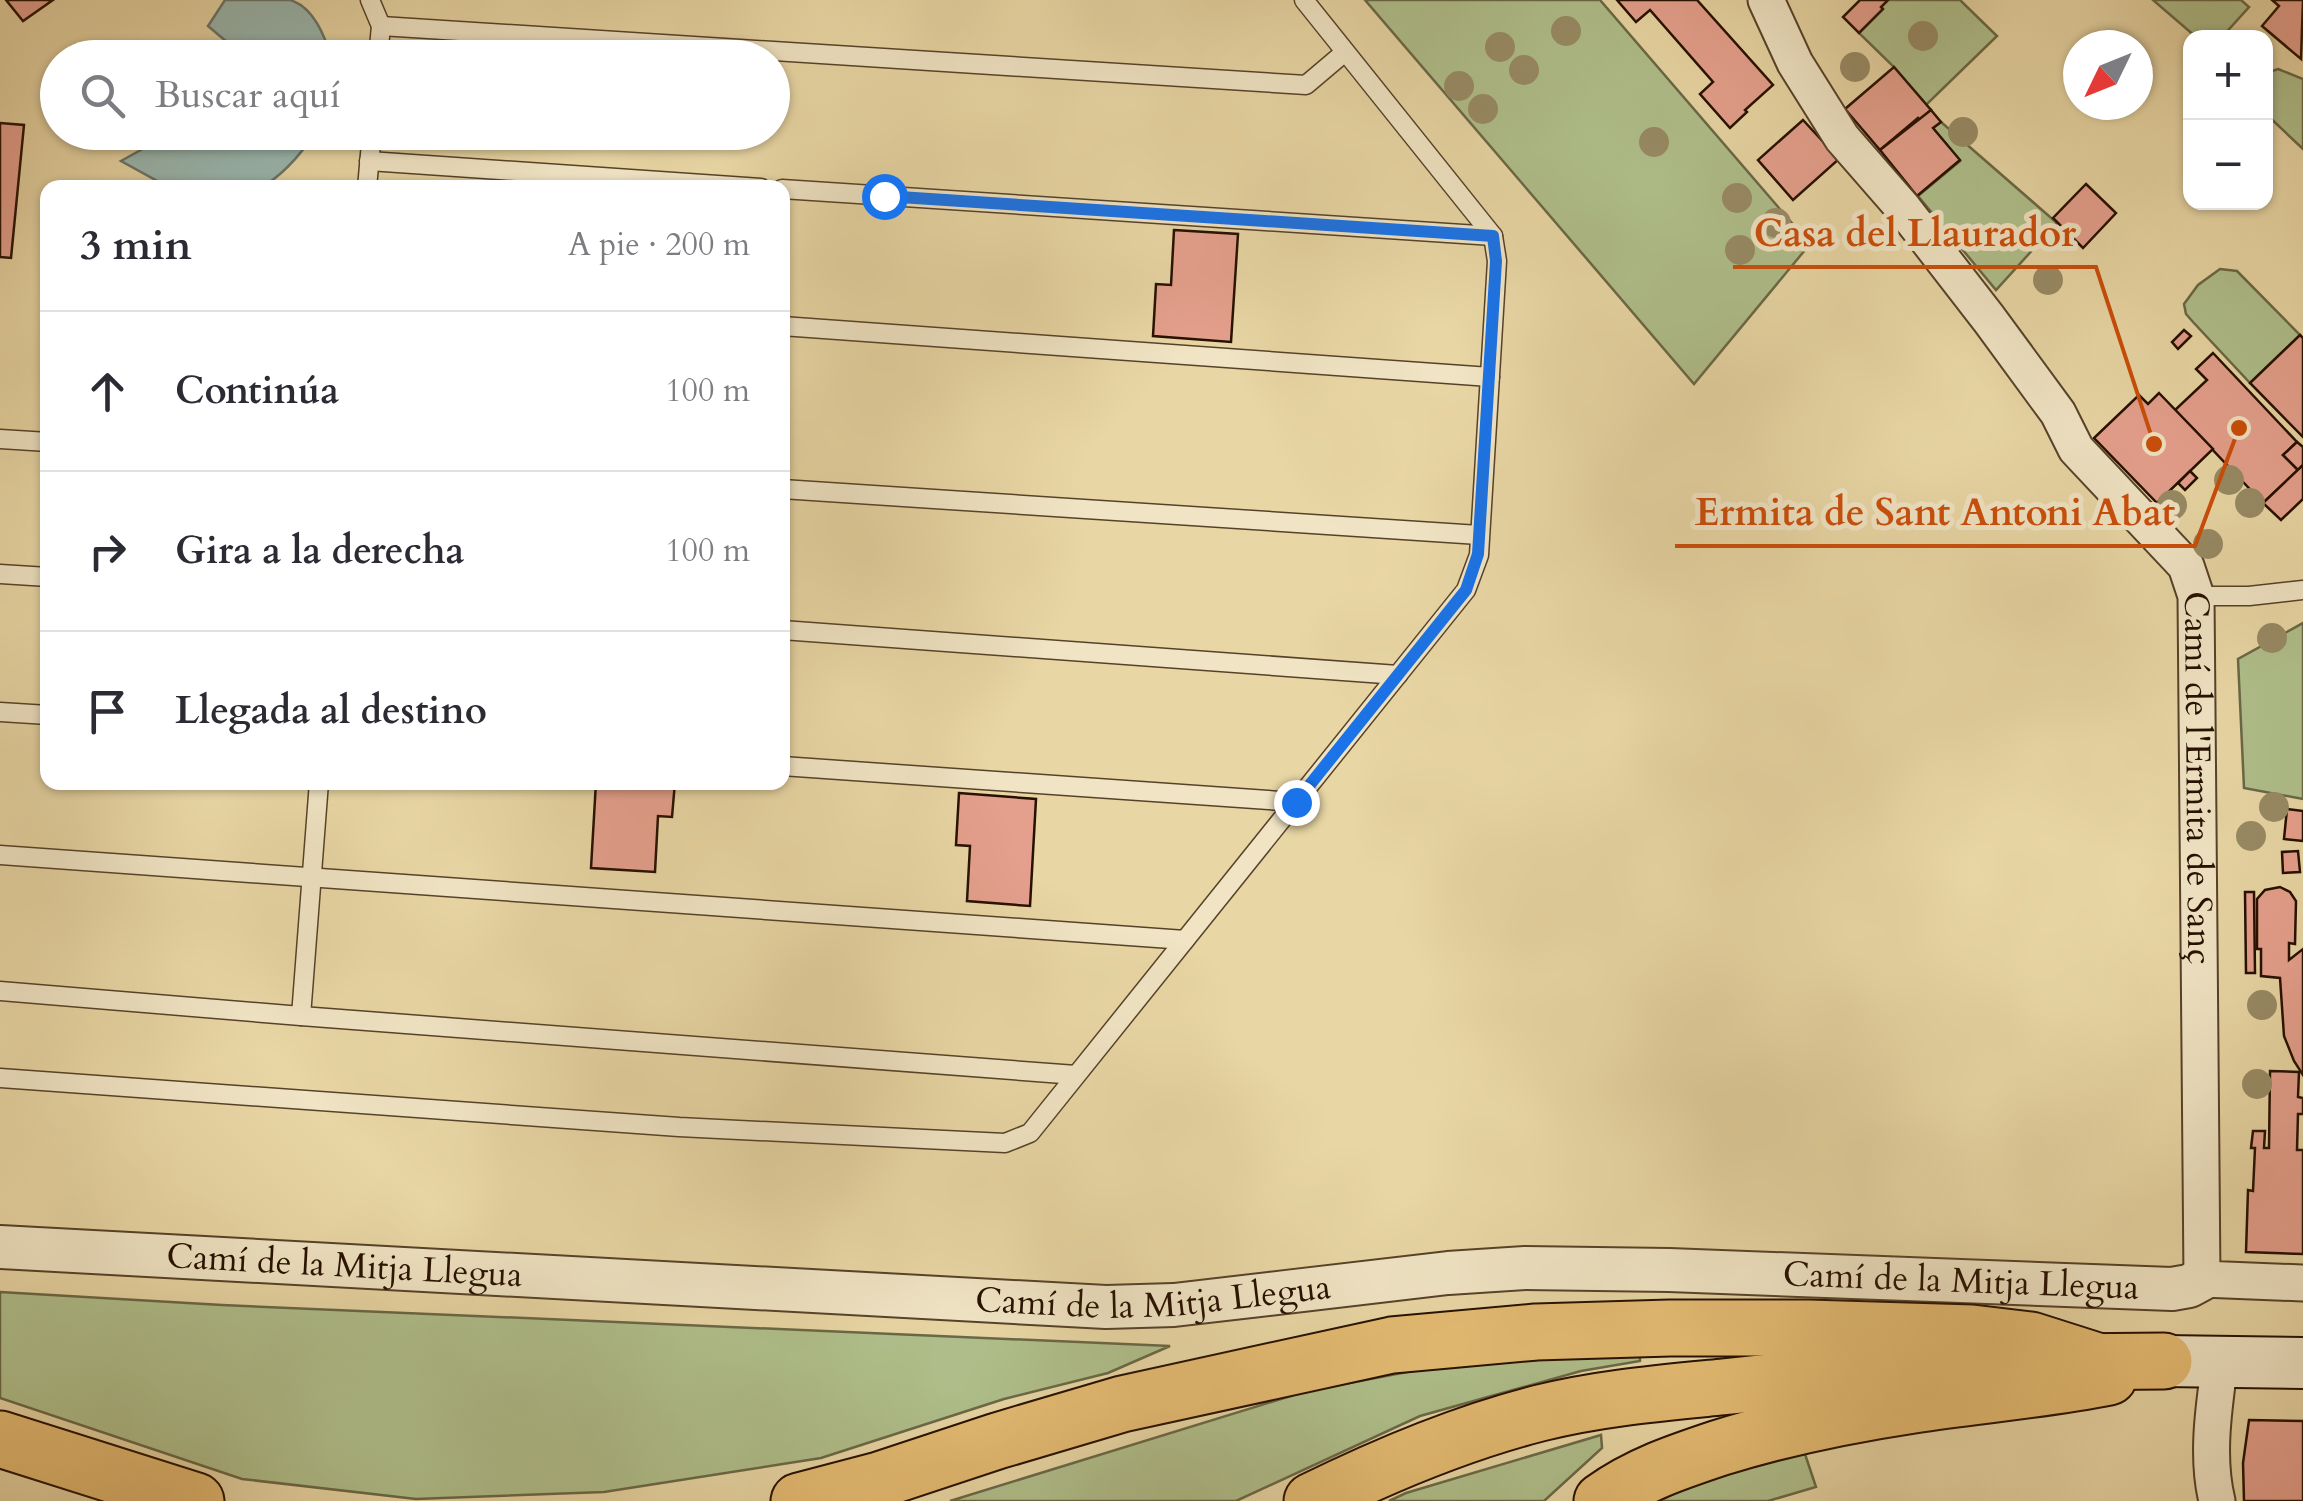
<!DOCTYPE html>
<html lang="es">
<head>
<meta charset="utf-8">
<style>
	:root { --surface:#fff; --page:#f2f2f3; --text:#2b2b33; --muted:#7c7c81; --line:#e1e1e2 }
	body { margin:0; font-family:Cardo,serif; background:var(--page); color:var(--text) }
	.controls { position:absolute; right:30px; top:30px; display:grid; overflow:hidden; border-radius:20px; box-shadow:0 2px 8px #0004 }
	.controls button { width:90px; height:90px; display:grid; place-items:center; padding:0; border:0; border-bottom:2px solid var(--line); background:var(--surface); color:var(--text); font:50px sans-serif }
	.compass { position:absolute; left:2063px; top:30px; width:90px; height:90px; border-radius:50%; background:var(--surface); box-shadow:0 2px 8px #0004; rotate:227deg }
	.stop { position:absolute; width:30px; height:30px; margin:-22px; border:8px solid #1a73e8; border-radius:50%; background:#fff }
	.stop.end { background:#1a73e8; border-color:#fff; box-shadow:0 2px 10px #0008 }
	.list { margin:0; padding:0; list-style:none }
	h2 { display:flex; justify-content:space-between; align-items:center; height:130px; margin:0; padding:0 40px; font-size:42px }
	h2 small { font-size:32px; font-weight:400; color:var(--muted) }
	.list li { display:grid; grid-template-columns:65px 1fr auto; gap:30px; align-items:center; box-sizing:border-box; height:160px; padding:0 40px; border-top:2px solid var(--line) }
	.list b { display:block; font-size:38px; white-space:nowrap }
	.list em { font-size:32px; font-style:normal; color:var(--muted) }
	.icon { flex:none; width:55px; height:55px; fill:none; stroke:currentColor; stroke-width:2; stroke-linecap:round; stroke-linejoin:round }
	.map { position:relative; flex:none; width:2303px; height:1501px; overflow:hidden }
	.search { position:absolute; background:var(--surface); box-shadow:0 2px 8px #0004; left:40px; top:40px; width:750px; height:110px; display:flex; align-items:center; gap:25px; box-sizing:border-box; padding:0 35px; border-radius:55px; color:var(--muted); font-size:38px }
	.panel { position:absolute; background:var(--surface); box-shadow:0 2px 8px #0004; left:40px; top:180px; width:750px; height:610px; border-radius:20px }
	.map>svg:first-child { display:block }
	.green { fill:#afbf8b; stroke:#6a6846; stroke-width:2.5 }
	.water { fill:#99b7af; stroke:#6b7469; stroke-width:2.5 }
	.building { fill:#e5a08d; stroke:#261000; stroke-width:2.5 }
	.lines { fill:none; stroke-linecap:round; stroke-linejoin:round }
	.service-casing { stroke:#564229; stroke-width:21 }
	.minor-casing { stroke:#564229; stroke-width:39 }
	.tertiary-casing { stroke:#564229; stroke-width:46 }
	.secondary-casing { stroke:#261000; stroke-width:54 }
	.trunk-casing { stroke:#261000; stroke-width:59 }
	.service { stroke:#f0e4c4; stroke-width:18 }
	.minor { stroke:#f0e4c4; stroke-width:35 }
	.tertiary { stroke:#f0e4c4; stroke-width:42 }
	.secondary { stroke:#f0e4c4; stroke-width:50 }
	.trunk { stroke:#e4bb72; stroke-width:55 }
	.tree { fill:#988b65 }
	.route { stroke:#1a73e8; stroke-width:12 }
	.labels { text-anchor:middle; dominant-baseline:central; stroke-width:10; stroke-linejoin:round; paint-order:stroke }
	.street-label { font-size:35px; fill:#261000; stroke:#f0e4c4 }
	.leader { fill:none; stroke:#cb4e0a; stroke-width:4 }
	.callout-dot { fill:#cb4e0a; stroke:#f0e4c4; stroke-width:4 }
	.callout-label { font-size:38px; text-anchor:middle; font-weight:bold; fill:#cb4e0a; stroke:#f0e4c4; stroke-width:10; stroke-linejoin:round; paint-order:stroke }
</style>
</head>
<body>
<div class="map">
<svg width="2303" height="1501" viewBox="0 0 2303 1501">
	<rect width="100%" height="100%" fill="#e8d6a4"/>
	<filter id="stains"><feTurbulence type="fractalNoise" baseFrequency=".002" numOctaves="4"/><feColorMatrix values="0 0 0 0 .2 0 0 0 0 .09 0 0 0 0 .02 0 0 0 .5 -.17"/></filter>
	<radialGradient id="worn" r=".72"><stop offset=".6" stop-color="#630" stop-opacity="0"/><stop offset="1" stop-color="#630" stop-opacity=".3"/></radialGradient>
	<g class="green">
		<polygon points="1365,0 1600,0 1810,244 1694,384"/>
		<polygon points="1888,0 1960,0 1997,36 1926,105 1894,67 1859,33 1882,10 1881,7"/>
		<polygon points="2153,0 2241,0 2249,7 2222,37 2196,37"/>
		<polygon points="2278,69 2303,79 2303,149 2266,114 2266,73"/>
		<polygon points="1941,122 2057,223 1996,290 1918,196 1960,161 1933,128"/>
		<polygon points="2220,269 2237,271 2300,335 2250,383 2193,322 2186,314 2184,304 2198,285"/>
		<polygon points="2303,623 2303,799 2244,788 2238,659"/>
		<polygon points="0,1292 222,1305 1170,1346 1108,1373 1004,1399 821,1458 604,1492 416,1499 242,1479 0,1398"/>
		<polygon points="1640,1349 1640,1361 1581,1371 1420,1416 1236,1501 950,1501 1307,1391 1460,1362"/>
		<polygon points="1601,1435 1602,1448 1544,1501 1389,1501 1406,1493"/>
		<polygon points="1803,1448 1816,1487 1768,1501 1641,1501"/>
	</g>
	<g class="water">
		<path d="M225,0c14,0 54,0 65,0 24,7 35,37 41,57h-97l-7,-15 -19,-16z"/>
		<path d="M153,133v-1l162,1c-14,21 -31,42 -55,55l-104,-1 3,-5 -38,-21 27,-15z"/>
	</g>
	<g class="building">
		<polygon points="6,0 53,0 23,21"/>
		<polygon points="1617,0 1697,0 1773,85 1745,110 1747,112 1730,128 1700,94 1713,82 1650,10 1636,22"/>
		<polygon points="1860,0 1888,0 1881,7 1883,9 1859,33 1843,17"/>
		<polygon points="2272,0 2303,0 2301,59 2262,26 2279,6"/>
		<polygon points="1894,67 1931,110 1920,120 1918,118 1880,150 1845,109"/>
		<polygon points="1931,110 1941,122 1933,128 1960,160 1917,196 1880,150"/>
		<polygon points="1803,120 1839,159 1793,200 1758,160"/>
		<polygon points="0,123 24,125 11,258 0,257"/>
		<polygon points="2086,184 2116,213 2083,248 2053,218"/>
		<polygon points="1174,230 1238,234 1231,342 1153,336 1156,284 1171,285"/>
		<polygon points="2184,330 2191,336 2178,349 2172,342"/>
		<polygon points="2300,335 2303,338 2303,437 2250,383"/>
		<polygon points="2213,353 2297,442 2283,455 2298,470 2263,503 2175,410 2207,380 2196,369"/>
		<polygon points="2159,393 2213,449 2157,503 2094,438 2139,395 2148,404"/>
		<polygon points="2297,442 2303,447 2303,465 2298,470 2283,455"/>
		<polygon points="2303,465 2303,499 2281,520 2263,503"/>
		<polygon points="2190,471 2197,478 2185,490 2178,483"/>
		<polygon points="596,782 675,782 672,817 658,816 655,872 591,868"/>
		<polygon points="959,793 1036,799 1030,906 967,901 970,846 956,845"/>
		<polygon points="2287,809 2303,811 2303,841 2284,839"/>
		<polygon points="2298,851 2300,872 2283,873 2282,852"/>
		<polygon points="2280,887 2290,892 2296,901 2295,944 2289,943 2289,960 2303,949 2303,1075 2294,1061 2284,1036 2280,978 2261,976 2261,949 2257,949 2257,899 2265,890"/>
		<polygon points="2245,892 2254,892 2255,973 2246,973"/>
		<polygon points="2270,1071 2299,1072 2298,1097 2303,1098 2303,1114 2298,1114 2297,1150 2303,1150 2303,1254 2246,1252 2248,1190 2253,1191 2255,1148 2251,1148 2253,1131 2265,1131 2264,1148 2269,1148"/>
		<polygon points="2249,1420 2303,1421 2303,1501 2244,1501 2243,1463"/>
	</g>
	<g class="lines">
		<g class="service-casing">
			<g id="service">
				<polyline points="370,0 381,26 378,58"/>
				<polyline points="381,26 1306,85 1345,52"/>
				<polyline points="369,161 761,188"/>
				<polyline points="367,188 372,132"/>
				<polyline points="782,189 1493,236"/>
				<polyline points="782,326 1490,377"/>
				<polyline points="0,439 48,442"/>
				<polyline points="782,489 1479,535"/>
				<polyline points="0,574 48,577"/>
				<polyline points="2196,596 2249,596 2303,590"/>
				<polyline points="782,630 1398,675"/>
				<polyline points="0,712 48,715"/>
				<polyline points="782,766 1296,802"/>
				<polyline points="0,855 1185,940"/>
				<polyline points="0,991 301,1016 1076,1075"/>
				<polyline points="301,1016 319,782"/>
				<polyline points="0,1078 679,1127 1005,1143 1030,1133 1466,590 1479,555 1497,261 1493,236 1304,0"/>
			</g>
		</g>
		<g class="minor-casing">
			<g id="minor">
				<path id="s1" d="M1766,0l29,63 47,75 61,70 86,111 69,94 18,36 110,117 10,30 6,683 101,4"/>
				<path d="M2217,1501c-11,-44 -3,-95 3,-139"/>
			</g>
		</g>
		<g class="tertiary-casing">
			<g id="tertiary">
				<path id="s2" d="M0,1247l1106,60 68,-2 274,-32 77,-5 144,2 503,19 17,-3 13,-7"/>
			</g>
		</g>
		<g class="secondary-casing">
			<polyline id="secondary" points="2164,1361 2303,1363"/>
		</g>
		<g class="trunk-casing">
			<g id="trunk">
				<polyline points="2062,1362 2164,1361"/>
				<polyline points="0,1439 196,1501"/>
				<polyline points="799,1501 879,1480 997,1441 1122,1404 1392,1345 1536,1332 1670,1328 1808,1328 1972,1333 2031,1340 2097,1361"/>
				<path d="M1312,1501c73,-36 149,-68 228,-88 60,-15 121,-20 182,-26 86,-9 172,-17 259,-21"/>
				<path d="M1602,1501c36,-26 75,-39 117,-53 64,-20 128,-33 194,-43 65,-10 131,-15 196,-28"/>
			</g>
		</g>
		<use href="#service" class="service"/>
		<use href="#minor" class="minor"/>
		<use href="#tertiary" class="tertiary"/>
		<use href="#secondary" class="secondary"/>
		<use href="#trunk" class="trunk"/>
	</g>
	<g class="tree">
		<circle cx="1566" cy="31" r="15"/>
		<circle cx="1923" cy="36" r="15"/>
		<circle cx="1500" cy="47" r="15"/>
		<circle cx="1855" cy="67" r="15"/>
		<circle cx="1524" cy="70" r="15"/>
		<circle cx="1459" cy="86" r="15"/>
		<circle cx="1483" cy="109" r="15"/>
		<circle cx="1963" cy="132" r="15"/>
		<circle cx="1654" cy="142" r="15"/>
		<circle cx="1737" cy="198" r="15"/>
		<circle cx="1776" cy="223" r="15"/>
		<circle cx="1740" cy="250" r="15"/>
		<circle cx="2048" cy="280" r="15"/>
		<circle cx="2229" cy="480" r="15"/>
		<circle cx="2250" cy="503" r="15"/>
		<circle cx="2172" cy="505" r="15"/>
		<circle cx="2208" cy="544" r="15"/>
		<circle cx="2272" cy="638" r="15"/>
		<circle cx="2274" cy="807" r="15"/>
		<circle cx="2251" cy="836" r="15"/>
		<circle cx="2262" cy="1005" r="15"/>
		<circle cx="2257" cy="1084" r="15"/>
	</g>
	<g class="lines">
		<polyline class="route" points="884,196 1493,236 1496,261 1478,554 1466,590 1296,802"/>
	</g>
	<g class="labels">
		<g class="street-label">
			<text stroke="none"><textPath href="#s1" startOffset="922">Camí de l'Ermita de Sanç</textPath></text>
			<text stroke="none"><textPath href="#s2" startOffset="345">Camí de la Mitja Llegua</textPath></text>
			<text stroke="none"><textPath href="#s2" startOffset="1965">Camí de la Mitja Llegua</textPath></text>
			<text stroke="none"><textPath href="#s2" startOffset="1155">Camí de la Mitja Llegua</textPath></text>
		</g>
	</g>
	<path class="leader" d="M2154 444L2096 267H1733M2239 428L2195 546H1675"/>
	<g class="callout-dot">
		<circle cx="2154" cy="444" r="10"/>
		<circle cx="2239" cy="428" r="10"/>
	</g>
	<g class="callout-label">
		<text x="1915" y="246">Casa del Llaurador</text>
		<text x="1935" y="525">Ermita de Sant Antoni Abat</text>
	</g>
	<rect width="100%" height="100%" filter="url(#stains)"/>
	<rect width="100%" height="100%" fill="url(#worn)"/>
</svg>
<div class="controls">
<button>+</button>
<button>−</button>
</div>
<svg class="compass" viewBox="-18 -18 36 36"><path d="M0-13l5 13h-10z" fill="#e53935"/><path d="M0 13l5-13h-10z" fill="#7c7c81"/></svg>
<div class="stop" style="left:884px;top:196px"></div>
<div class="stop end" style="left:1296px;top:802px"></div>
<div class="search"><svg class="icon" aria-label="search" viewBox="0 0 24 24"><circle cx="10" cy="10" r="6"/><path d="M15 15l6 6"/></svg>Buscar aquí</div>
<section class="panel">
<h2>3 min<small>A pie · 200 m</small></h2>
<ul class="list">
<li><svg class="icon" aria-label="ahead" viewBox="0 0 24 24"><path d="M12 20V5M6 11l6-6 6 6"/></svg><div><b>Continúa</b></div><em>100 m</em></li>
<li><svg class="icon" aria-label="right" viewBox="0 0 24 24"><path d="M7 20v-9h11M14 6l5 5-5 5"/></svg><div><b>Gira a la derecha</b></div><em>100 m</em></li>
<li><svg class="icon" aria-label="arrive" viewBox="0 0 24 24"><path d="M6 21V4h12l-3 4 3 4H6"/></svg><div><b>Llegada al destino</b></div></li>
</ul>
</section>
</div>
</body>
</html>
